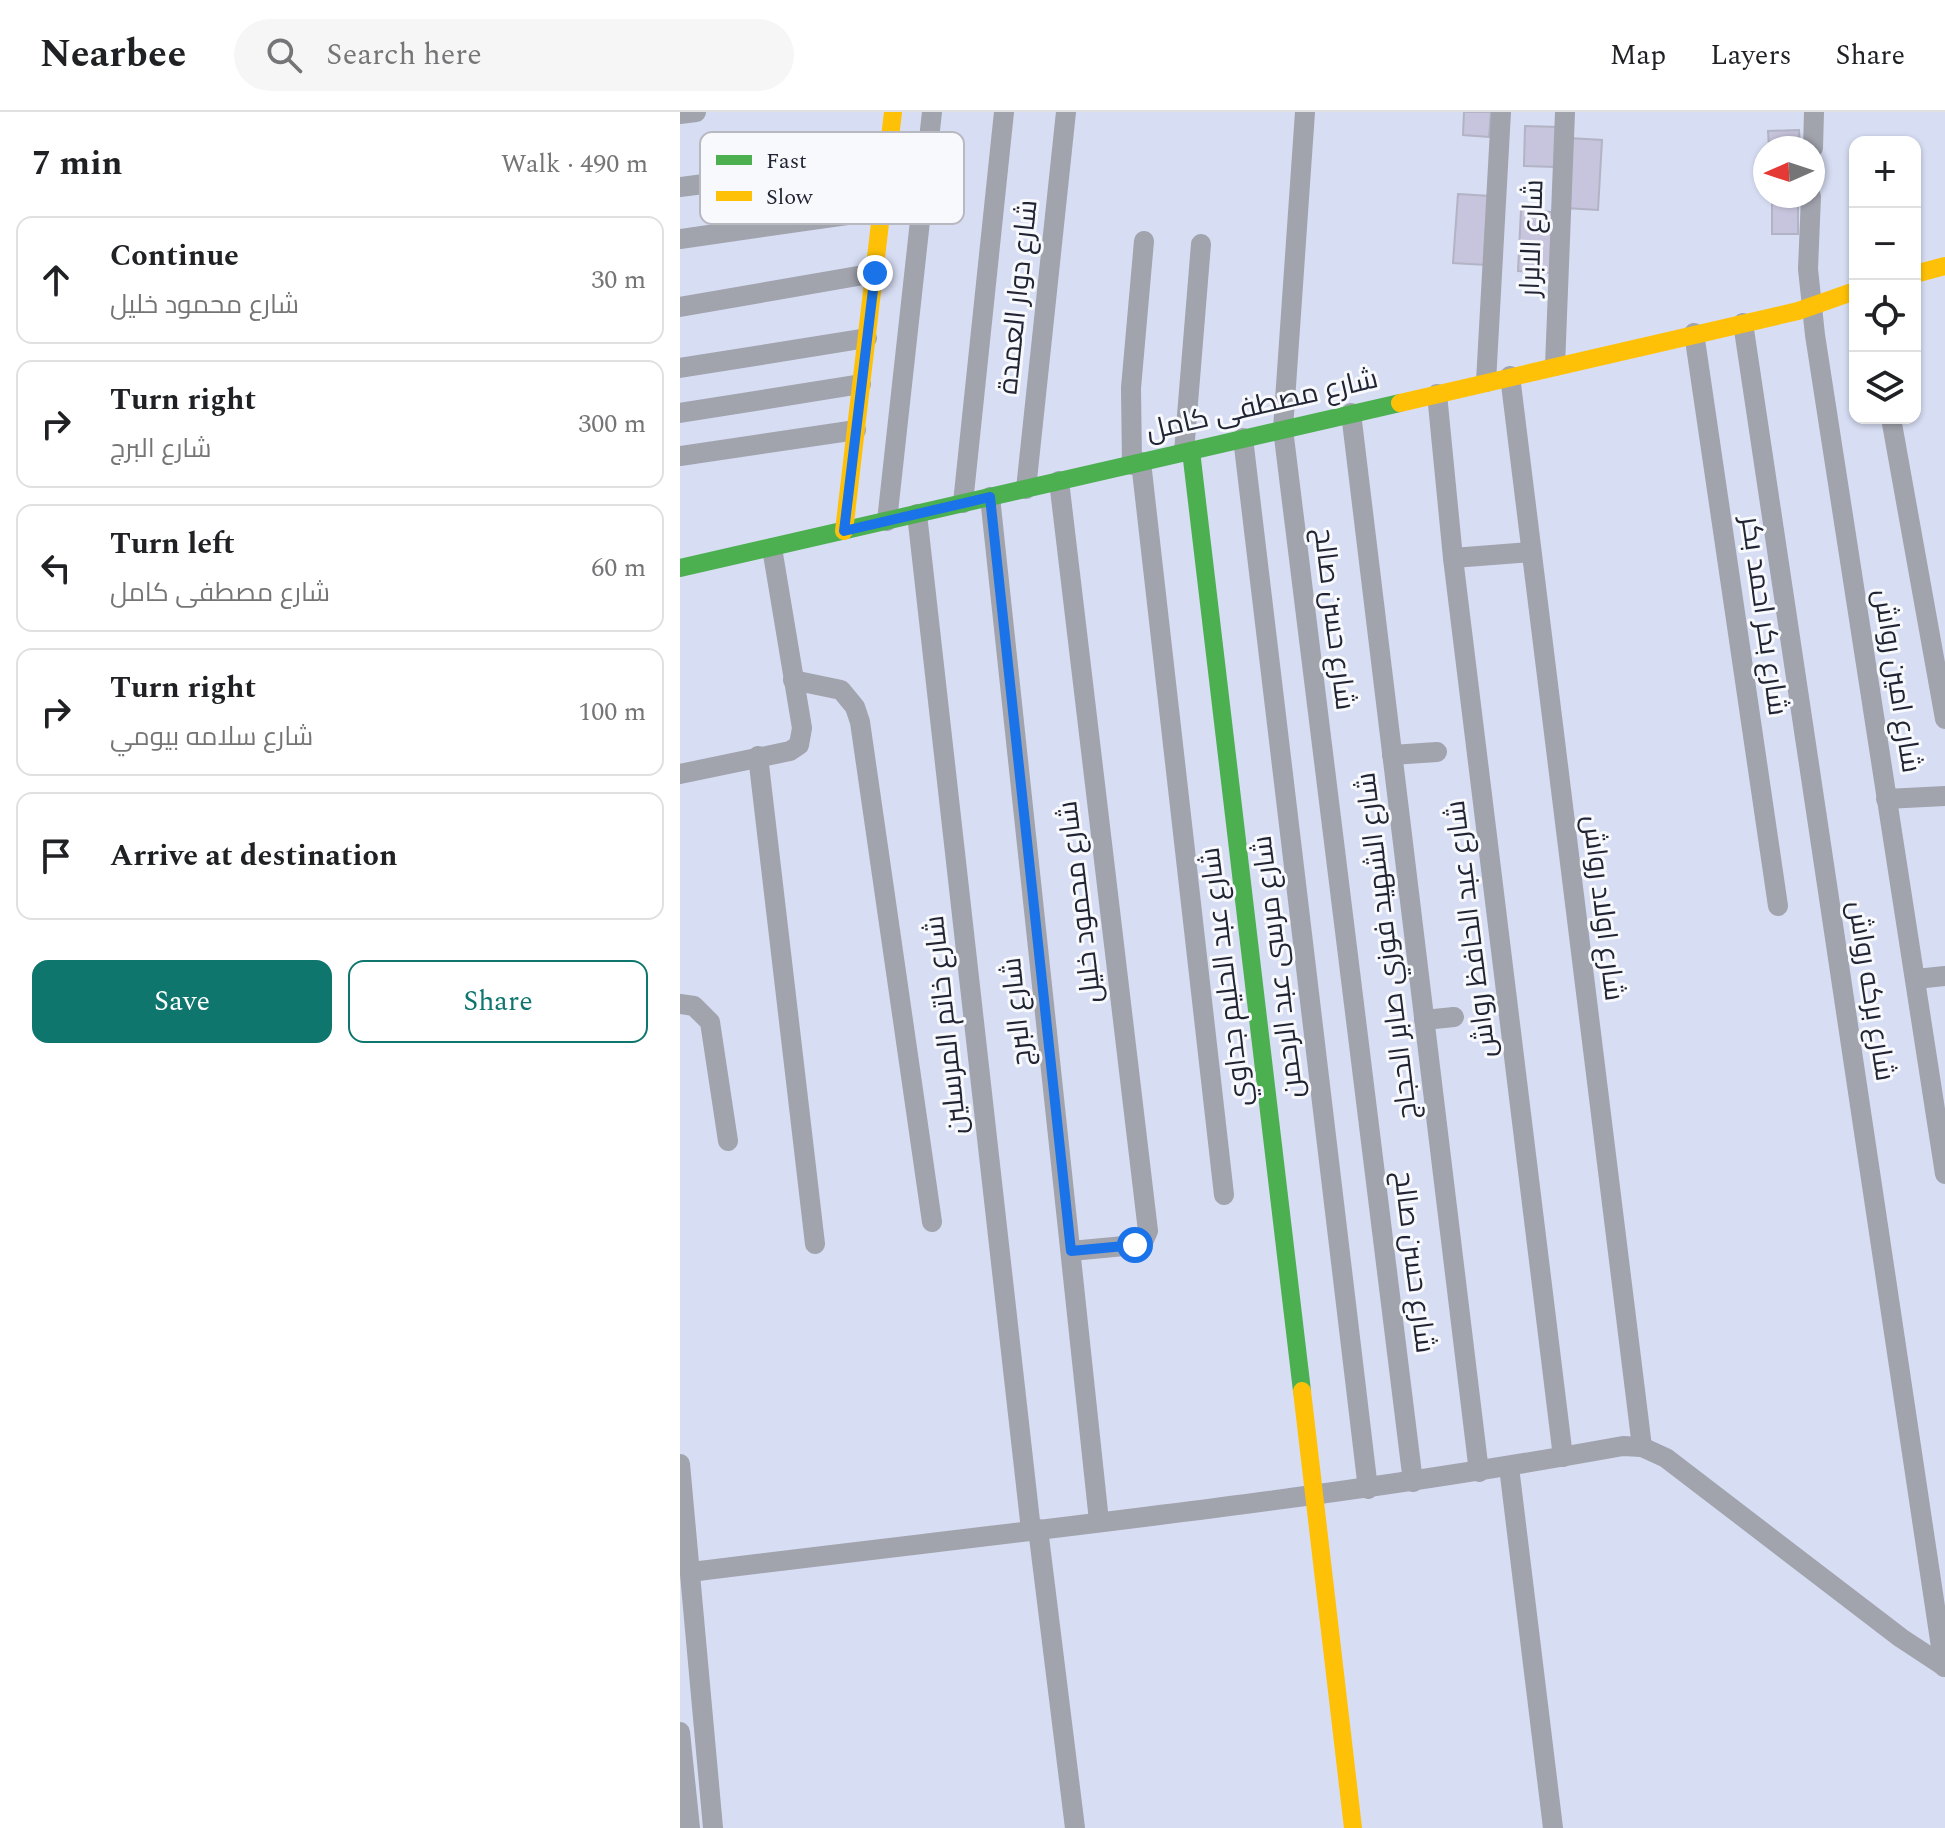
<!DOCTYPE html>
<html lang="en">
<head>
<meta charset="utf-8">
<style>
	:root { --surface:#fff; --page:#f6f6f6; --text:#202124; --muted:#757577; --line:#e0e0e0; --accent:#0f766e }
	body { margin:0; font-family:Spectral,Cairo,serif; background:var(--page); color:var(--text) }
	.controls { position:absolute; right:24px; top:24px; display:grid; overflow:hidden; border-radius:16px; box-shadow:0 2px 6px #0004 }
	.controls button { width:72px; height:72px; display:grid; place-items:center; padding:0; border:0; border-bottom:2px solid var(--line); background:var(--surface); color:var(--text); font:40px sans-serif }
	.compass { position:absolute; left:1073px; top:24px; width:72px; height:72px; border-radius:50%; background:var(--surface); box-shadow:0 2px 6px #0004; rotate:267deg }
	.stop { position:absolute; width:24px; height:24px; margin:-18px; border:6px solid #1a73e8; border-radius:50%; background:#fff }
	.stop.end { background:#1a73e8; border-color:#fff; box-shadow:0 2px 8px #0008 }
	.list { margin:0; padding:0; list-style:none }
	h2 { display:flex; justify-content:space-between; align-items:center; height:104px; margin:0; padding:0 32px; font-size:34px }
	h2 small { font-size:26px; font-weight:400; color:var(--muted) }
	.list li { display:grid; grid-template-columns:52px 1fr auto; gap:24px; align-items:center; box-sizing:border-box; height:128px; margin:0 16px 16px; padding:0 16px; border:2px solid var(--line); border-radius:16px }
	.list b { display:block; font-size:30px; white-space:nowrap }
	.list p { margin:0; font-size:26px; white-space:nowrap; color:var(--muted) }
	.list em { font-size:26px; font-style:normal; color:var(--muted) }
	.actions { display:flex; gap:16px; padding:24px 32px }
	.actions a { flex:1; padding:18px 0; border:2px solid var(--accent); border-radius:16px; text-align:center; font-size:28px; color:var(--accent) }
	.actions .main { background:var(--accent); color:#fff }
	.icon { flex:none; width:44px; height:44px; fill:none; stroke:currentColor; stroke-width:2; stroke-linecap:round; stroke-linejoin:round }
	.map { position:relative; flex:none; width:1265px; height:1716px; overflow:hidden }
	header { display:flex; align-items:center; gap:48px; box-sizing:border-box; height:112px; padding:0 40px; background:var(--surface); border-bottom:2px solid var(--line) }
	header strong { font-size:38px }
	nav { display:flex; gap:44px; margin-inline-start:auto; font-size:28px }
	.search { width:560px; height:72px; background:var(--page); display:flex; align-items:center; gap:20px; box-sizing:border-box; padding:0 28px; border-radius:44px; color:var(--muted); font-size:30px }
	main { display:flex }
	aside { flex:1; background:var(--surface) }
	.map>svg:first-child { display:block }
	.building { fill:#c6c5dd; stroke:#b2b3c4; stroke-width:2 }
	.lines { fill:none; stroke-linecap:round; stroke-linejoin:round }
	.street { stroke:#a1a3ad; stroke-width:20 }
	.fast { stroke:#4caf50; stroke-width:18 }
	.slow { stroke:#ffc107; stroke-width:18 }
	.route { stroke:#1a73e8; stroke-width:10 }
	.labels { text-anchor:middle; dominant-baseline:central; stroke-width:6; stroke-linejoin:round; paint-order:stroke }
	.street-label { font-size:28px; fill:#212433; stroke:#f8f9fd }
	.key { fill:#f8f9fd; stroke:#b8b9c0; stroke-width:2 }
	.key-label { font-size:22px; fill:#212433 }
</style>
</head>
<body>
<header>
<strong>Nearbee</strong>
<div class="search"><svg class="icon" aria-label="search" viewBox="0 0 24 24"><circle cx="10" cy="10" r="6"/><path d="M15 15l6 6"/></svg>Search here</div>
<nav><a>Map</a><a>Layers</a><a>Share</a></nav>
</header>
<main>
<aside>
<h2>7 min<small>Walk · 490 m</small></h2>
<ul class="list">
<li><svg class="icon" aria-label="ahead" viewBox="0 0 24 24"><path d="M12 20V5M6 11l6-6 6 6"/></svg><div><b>Continue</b><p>شارع محمود خليل</p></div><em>30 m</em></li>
<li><svg class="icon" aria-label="right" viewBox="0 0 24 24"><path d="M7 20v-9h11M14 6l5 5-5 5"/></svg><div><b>Turn right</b><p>شارع البرج</p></div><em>300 m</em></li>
<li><svg class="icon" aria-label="left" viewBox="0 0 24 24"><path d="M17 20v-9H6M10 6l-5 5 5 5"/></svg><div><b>Turn left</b><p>شارع مصطفى كامل</p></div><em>60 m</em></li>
<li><svg class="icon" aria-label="right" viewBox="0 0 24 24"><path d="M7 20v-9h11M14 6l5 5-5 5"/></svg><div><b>Turn right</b><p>شارع سلامه بيومي</p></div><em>100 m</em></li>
<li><svg class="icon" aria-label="arrive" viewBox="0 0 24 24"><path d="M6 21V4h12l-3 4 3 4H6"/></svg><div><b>Arrive at destination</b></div></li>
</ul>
<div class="actions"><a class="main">Save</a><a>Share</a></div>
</aside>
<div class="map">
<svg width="1265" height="1716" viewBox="0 0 1265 1716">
	<rect width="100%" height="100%" fill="#d7ddf3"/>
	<g class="building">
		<polygon points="784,0 811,0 809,25 783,23"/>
		<polygon points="845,14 877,15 875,55 844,54"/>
		<polygon points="1119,18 1120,36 1089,36 1088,19"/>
		<polygon points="889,26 922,28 918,98 885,96"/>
		<polygon points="778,82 810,84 806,153 773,151"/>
		<rect x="1092" y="84" width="26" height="38"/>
		<polygon points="841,98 873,100 871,161 838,159"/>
	</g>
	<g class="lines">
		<g class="street">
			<polyline points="625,0 603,317 733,1370"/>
			<polyline points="0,2 16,0"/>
			<polyline points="1133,36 1134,0"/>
			<polyline points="0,75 208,48"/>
			<polyline points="1131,84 1128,157 1135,223 1265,1062"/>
			<polyline points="0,127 202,98"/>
			<polyline points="0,195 195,161"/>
			<polyline points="1063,211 1264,1555"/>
			<polyline points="1014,221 1098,794"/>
			<polyline points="875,254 885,0"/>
			<polyline points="0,256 187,226"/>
			<polyline points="830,264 962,1335"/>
			<polyline points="806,270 821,0"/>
			<polyline points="757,282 773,446 883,1345"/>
			<polyline points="0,301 181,272"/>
			<polyline points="671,301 799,1360"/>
			<polyline points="1211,306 1265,607"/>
			<polyline points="563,326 688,1377"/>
			<polyline points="504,340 521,132"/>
			<polyline points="0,344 176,318"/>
			<polyline points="461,350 544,1083"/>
			<polyline points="452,353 451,276 464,129"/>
			<polyline points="379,369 468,1119 464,1128 455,1133 391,1139"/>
			<polyline points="346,377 386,0"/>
			<polyline points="310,385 419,1409"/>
			<polyline points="283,391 324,0"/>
			<polyline points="237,402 351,1418"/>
			<polyline points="207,409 252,0"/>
			<polyline points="773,446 851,440"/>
			<polyline points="113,568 161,578 175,595 180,610 252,1110"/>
			<polyline points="712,643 757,640"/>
			<polyline points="78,644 135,1132"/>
			<polyline points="0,662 110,639 119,633 122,616 92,436"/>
			<polyline points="1206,687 1265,684"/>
			<polyline points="1236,867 1265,864"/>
			<polyline points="0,892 14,894 30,910 48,1029"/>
			<polyline points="744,908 774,905"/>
			<polyline points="0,1352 33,1716"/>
			<polyline points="829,1355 873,1716"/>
			<polyline points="358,1417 395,1716"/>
			<path d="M11,1460c311,-39 623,-70 932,-126l19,1 24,11 235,180 44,29"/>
			<polyline points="0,1620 10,1716"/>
		</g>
		<g class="fast">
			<polyline points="511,339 622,1279"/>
			<polyline points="0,456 720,291"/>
		</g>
		<g class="slow">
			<polyline points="1235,162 1265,154"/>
			<polyline points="720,291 1118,199 1175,179"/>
			<polyline points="164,419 213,0"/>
			<polyline points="622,1279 673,1716"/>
		</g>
	</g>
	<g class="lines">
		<polyline class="route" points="195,161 164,419 310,385 391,1139 455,1133"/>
	</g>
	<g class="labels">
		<g class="street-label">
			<text transform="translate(852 126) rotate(-88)">شارع الابرار</text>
			<text transform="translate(338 185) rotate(-84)">شارع دوار العمدة</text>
			<text transform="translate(582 293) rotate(-13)">شارع مصطفى كامل</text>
			<text transform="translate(1084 504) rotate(82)">شارع بكر احمد بكر</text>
			<text transform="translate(654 507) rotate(83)">شارع حسن صالح</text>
			<text transform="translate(1217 569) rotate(81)">شارع امين رواش</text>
			<text transform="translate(400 790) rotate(-97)">شارع محمود خليل</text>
			<text transform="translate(923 796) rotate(83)">شارع اولاد رواش</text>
			<text transform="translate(791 817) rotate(-97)">شارع عبد الحافظ رواش</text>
			<text transform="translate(707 834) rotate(-97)">شارع الشهيد فوزي صابر الحجاج</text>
			<text transform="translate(598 855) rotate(-97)">شارع مرسى عبد الرحمن</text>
			<text transform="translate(546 865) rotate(-97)">شارع عبد الحليم جداوي</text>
			<text transform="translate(1191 879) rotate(81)">شارع بركه رواش</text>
			<text transform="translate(337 900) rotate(-96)">شارع البرج</text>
			<text transform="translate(266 913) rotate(-96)">شارع خاتم المرسلين</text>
			<text transform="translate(734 1150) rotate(83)">شارع حسن صالح</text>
		</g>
	</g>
	<rect x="20" y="20" width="264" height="92" rx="12" class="key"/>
	<rect x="36" y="43" width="36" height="10" fill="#4caf50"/>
	<rect x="36" y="79" width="36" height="10" fill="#ffc107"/>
	<g class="key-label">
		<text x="86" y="56">Fast</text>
		<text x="86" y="92">Slow</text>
	</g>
</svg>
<div class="controls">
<button>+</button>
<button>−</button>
<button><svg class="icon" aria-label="locate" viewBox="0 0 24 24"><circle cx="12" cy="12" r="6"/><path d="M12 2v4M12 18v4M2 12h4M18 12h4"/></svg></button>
<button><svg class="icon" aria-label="layers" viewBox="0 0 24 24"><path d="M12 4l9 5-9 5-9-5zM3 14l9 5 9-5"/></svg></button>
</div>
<svg class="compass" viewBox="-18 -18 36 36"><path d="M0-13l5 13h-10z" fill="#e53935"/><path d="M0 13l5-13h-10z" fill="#757577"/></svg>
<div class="stop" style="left:455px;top:1133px"></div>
<div class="stop end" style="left:195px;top:161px"></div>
</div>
</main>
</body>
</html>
